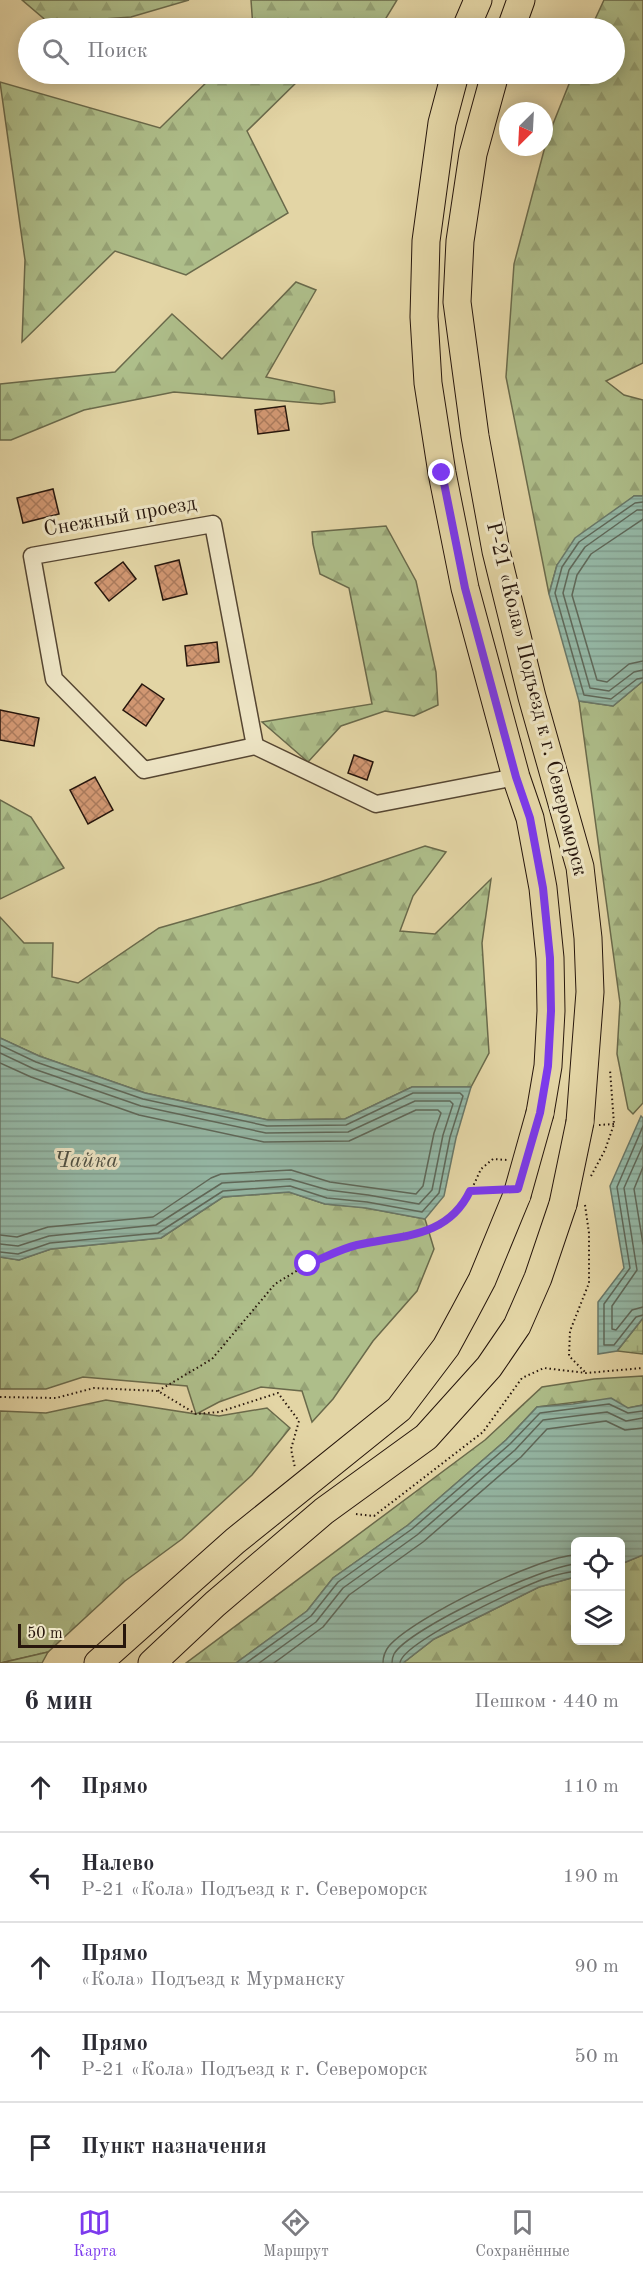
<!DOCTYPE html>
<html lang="ru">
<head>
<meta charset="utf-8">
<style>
	:root { --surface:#fff; --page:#f2f2f3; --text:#2b2b33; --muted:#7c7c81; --line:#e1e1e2; --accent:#7c3aed }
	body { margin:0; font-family:"Old Standard TT",serif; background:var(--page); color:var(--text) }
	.controls { position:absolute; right:18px; bottom:18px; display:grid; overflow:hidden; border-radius:9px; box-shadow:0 3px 15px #0003 }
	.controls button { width:54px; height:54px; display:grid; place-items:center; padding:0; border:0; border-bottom:2px solid var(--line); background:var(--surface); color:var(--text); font:30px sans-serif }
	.compass { position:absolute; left:499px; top:102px; width:54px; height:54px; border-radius:50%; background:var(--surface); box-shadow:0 3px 15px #0003; rotate:204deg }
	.scale { position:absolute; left:18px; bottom:15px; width:108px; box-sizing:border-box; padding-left:6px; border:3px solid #27160c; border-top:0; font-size:16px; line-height:21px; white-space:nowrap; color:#27160c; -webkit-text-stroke:4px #ede4c4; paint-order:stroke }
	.stop { position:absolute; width:18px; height:18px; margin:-14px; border:4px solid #7c3aed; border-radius:50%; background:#fff }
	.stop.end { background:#7c3aed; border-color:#fff; box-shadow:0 2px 6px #0008 }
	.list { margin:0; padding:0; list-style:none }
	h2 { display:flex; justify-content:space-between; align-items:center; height:78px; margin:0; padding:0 24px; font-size:26px }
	h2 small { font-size:20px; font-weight:400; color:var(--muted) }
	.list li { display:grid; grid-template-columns:39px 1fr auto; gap:18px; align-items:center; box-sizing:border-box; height:90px; padding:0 24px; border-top:2px solid var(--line) }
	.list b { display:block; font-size:22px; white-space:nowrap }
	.list p { margin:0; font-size:20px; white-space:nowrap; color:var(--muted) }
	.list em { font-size:20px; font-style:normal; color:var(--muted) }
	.icon { flex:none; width:33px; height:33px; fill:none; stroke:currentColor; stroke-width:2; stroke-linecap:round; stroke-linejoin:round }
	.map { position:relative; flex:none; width:643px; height:1663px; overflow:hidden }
	.search { position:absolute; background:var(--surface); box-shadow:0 3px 15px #0003; left:18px; right:18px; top:18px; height:66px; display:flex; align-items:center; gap:15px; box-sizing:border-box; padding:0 21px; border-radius:33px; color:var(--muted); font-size:22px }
	.sheet { height:528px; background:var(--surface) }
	nav { display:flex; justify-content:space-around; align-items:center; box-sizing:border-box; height:84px; border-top:2px solid var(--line); background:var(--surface); font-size:16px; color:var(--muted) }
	nav a { display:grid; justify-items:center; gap:3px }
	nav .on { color:var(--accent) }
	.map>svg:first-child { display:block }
	.forest { fill:url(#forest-firs); stroke:#6a6a4b; stroke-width:1.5 }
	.wetland { fill:url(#wetland-marsh); stroke:#6a6a4b; stroke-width:1.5 }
	.water { fill:url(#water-rules); stroke:#697869; stroke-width:1.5 }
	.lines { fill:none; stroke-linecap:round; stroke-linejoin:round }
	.shore { stroke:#5e685a; stroke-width:1.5 }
	.building { fill:url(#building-cross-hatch); stroke:#27160c; stroke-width:1.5 }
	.minor-casing { stroke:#564632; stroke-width:19 }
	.primary-casing { stroke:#27160c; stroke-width:29 }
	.path { stroke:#27160c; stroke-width:2; stroke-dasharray:1.5 3; stroke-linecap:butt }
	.minor { stroke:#ede4c4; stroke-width:16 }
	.primary { stroke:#e3d5a5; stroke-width:27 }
	.primary-bridge-casing { stroke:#27160c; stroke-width:29; stroke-linecap:butt }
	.primary-bridge { stroke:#e3d5a5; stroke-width:27 }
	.route { stroke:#7c3aed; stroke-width:8 }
	.labels { text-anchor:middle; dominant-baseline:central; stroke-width:6; stroke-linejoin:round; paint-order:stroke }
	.street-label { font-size:21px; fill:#27160c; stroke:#ede4c4 }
	.water-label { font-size:22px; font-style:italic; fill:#4e4f42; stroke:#ede4c4 }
</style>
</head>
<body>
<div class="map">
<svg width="643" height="1663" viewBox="0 0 643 1663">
	<defs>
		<pattern id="forest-firs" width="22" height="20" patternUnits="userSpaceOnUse" patternTransform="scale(1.5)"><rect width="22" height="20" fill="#aebe8a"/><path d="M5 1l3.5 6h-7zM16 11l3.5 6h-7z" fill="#96a376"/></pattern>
		<pattern id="wetland-marsh" width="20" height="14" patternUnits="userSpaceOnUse" patternTransform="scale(1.5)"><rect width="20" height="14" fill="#aebe8a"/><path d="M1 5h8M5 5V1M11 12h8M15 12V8" fill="none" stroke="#96a376"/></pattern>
		<pattern id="water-rules" width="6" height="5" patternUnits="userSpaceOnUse" patternTransform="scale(1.5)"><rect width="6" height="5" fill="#95b9a7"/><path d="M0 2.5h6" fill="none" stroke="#809e8f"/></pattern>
		<pattern id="building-cross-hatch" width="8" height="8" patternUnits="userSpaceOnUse" patternTransform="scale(1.5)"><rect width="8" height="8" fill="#d19772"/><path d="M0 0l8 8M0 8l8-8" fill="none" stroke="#aa7a5c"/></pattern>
	</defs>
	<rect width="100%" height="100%" fill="#e3d5a5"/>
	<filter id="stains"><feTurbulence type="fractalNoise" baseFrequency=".00333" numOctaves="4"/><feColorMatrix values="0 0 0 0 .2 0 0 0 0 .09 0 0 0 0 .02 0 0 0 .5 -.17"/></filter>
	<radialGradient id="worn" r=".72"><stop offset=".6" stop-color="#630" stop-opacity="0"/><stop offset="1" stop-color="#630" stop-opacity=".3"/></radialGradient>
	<g class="forest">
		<polygon points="22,0 189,0 131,17 49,23"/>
		<polygon points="251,0 397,0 380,28 253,28"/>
		<polygon points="604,0 643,0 643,363 606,381 624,395 643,400 643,496 634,496 557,565 549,594 506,377 514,264 547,139 573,74 614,74 614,28 591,28"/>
		<polygon points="215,74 305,74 247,131 288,213 186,275 115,251 22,342 25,260 0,82 160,128"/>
		<polygon points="296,282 316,290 266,377 334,391 335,402 321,404 174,392 84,410 11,440 0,440 0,384 115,372 172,314 222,359"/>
		<polygon points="386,526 416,581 436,672 438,705 414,716 385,711 341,726 308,762 262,722 372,704 349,588 320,574 313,544 312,532"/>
		<polygon points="643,681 643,1103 633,1114 628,1109 617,1054 620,1003 579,701 613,706"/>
		<polygon points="0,800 31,817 64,868 0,899"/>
		<polygon points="425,846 446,852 413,896 400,931 435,934 491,879 482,943 489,1053 471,1087 412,1087 345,1119 268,1120 145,1093 39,1056 0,1038 0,917 24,943 53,943 52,977 78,983 159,928 320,882"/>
		<polygon points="289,1192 325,1204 361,1207 425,1219 434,1249 417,1291 373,1341 333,1399 312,1422 302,1391 261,1387 219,1402 198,1413 219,1416 267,1408 290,1428 252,1475 182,1539 125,1581 48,1652 0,1663 0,1411 46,1413 106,1400 196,1414 187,1386 83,1377 46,1389 0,1389 0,1257 19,1260 51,1249 161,1238 223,1197"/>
		<polygon points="643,1376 643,1405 628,1408 585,1401 537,1407 506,1440 408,1525 333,1578 307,1611 236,1663 186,1663 485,1440 542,1387 594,1379"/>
		<polygon points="643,1555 643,1663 403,1663 434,1639 539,1587 575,1577 576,1640 620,1640 621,1564"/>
	</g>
	<g class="wetland">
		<polygon points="643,1318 643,1354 617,1351"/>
		<polygon points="48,1652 42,1663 1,1663"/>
	</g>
	<g class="water">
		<polygon points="634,496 643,496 643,681 613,706 579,701 549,594 557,565 575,538"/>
		<polygon points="0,1038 39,1056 145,1093 268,1120 345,1119 412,1087 471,1087 456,1138 444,1196 425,1219 366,1208 325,1204 289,1192 223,1197 161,1238 51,1249 19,1260 0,1257"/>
		<polygon points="641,1116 643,1118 643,1318 617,1351 598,1354 598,1302 624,1268 610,1186"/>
		<polygon points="611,1398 628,1408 643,1405 643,1555 621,1564 620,1542 576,1542 575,1577 539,1587 434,1639 403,1663 236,1663 307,1611 333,1578 408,1525 506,1440 537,1407 573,1404"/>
	</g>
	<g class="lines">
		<g class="shore">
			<polyline points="643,502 635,503 579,542 562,567 555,593 584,695 611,699 637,679 643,678"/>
			<polyline points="643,510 637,510 585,547 569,570 563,593 590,688 609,691 634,672 643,670"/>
			<polyline points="643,519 591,554 577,575 572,595 597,680 607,682 629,664 643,661"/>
			<polyline points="0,1045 36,1062 143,1099 267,1126 346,1125 413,1093 460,1093 463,1096 450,1137 439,1193 422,1212 367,1202 327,1198 290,1186 223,1191 158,1233 50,1243 18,1254 0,1252"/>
			<polyline points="0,1053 34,1069 141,1106 266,1133 348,1132 415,1101 450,1101 453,1104 443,1135 432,1190 419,1204 368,1195 328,1190 290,1179 222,1183 156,1225 49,1236 18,1246 0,1244"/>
			<polyline points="0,1063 31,1077 139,1115 264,1142 349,1141 416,1110 438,1110 441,1113 434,1133 423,1186 416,1194 330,1182 291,1170 221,1174 211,1178 153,1217 48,1227 17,1237 0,1235"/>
			<polyline points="643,1126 617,1187 630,1268 604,1304 604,1345 614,1345 636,1317 643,1315"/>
			<polyline points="643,1145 624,1188 637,1270 612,1306 612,1329 616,1330 632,1310 643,1307"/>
			<polyline points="643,1167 634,1189 643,1244"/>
			<polyline points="246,1663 311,1616 338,1582 412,1529 510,1444 540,1413 609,1404 628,1413 643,1411"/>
			<polyline points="259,1663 316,1622 343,1588 417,1535 515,1450 543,1420 607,1412 626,1421 643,1418"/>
			<polyline points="274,1663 323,1627 349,1595 423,1542 521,1457 547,1429 606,1421 625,1430 643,1428"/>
			<path d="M383,1663c0,-6 2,-12 6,-17 24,-28 150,-90 187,-91"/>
			<path d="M392,1663c0,-4 0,-5 2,-9 15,-26 150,-88 182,-90"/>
			<path d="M400,1663c2,-20 113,-72 136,-81 11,-5 27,-9 40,-11"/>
		</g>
	</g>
	<g class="building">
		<polygon points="285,406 289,430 258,434 255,410"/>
		<polygon points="53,489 59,514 23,523 17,498"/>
		<polygon points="179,560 187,594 163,600 155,566"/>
		<polygon points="123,562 136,579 109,601 95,583"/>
		<polygon points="217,642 219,662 187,666 185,646"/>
		<polygon points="142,684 164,699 146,726 123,710"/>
		<polygon points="0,710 39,718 34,746 0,740"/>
		<polygon points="354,755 373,762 367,780 348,773"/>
		<polygon points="95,777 113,810 88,824 70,790"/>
	</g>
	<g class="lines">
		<g class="minor-casing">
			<g id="minor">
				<polygon points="213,524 255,746 144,770 54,679 32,556"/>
				<polyline points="255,746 376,804 516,777"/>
			</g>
		</g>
		<g class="primary-casing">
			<g id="primary">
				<polyline points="466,28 478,0"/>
				<polyline points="511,28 521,0"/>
				<polyline points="455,74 442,123 426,241 424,317 428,383 442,473 465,588 516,777 530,818 543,888 550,958 551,1011 548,1066 540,1113"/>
				<polyline points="495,74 473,154 460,241 457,302 475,436 496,551 532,697 580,867 588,938 590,992 580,1122"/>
				<polyline points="98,1663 235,1541 399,1409 446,1347 465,1312 482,1280 517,1195"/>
				<polyline points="152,1663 215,1604 324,1511 426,1437 489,1367 517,1326 538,1278 563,1204"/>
			</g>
		</g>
		<g class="path">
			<polyline points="599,1125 614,1124"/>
			<polyline points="591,1176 605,1150 614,1124 610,1070"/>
			<polyline points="470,1191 498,1190"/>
			<polyline points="585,1205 589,1233 589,1283 570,1331 569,1356 586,1373"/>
			<polyline points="158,1391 212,1359 275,1284 308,1264 356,1246 398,1240 438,1226 464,1206 481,1169 493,1159 507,1160"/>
			<polyline points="0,1397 56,1398 94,1388 158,1391 196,1414 219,1412 278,1393 299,1421 291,1449 295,1468"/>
			<polyline points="356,1514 374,1516 483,1432 522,1378 544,1368 586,1373 643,1368"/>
		</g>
		<use href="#minor" class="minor"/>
		<use href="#primary" class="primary"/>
		<g class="primary-bridge-casing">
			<g id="primary-bridge">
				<polyline points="517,1195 540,1113"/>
				<polyline points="563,1204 580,1122"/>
			</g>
		</g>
		<use href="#primary-bridge" class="primary-bridge"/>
	</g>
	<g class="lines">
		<path class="route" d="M308,1264c16,-6 32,-15 49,-19 43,-10 90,-6 113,-54l48,-2 22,-76 8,-47 3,-55 -1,-53 -7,-70 -13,-70 -14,-41 -51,-189 -23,-115"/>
	</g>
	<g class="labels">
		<g class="street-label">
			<text transform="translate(120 517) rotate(-10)">Снежный проезд</text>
			<text transform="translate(536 699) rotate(76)">Р-21 «Кола» Подъезд к г. Североморск</text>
		</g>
		<g class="water-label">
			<text x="86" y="1161">Чайка</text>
		</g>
	</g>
	<rect width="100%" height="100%" filter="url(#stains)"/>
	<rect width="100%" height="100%" fill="url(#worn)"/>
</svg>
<div class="controls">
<button><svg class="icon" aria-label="locate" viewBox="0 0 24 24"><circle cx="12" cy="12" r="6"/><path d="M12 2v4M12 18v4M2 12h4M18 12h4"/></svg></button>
<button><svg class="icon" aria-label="layers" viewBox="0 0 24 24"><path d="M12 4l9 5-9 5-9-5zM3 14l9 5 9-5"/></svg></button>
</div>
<svg class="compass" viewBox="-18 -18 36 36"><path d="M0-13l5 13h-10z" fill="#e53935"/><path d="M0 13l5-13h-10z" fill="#7c7c81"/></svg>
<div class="scale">50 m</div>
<div class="stop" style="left:308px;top:1264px"></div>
<div class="stop end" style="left:442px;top:473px"></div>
<div class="search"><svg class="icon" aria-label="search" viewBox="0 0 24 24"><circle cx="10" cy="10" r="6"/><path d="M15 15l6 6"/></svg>Поиск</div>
</div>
<section class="sheet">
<h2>6 мин<small>Пешком · 440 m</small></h2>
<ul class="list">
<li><svg class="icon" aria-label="ahead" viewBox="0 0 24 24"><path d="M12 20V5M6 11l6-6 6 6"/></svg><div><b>Прямо</b></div><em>110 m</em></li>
<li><svg class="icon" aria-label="left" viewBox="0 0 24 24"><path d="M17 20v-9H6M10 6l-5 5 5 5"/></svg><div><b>Налево</b><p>Р-21 «Кола» Подъезд к г. Североморск</p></div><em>190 m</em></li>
<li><svg class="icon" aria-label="ahead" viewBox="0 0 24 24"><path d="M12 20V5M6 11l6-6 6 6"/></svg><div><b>Прямо</b><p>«Кола» Подъезд к Мурманску</p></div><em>90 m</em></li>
<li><svg class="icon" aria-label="ahead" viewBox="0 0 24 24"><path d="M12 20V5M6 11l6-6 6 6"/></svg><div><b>Прямо</b><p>Р-21 «Кола» Подъезд к г. Североморск</p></div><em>50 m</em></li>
<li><svg class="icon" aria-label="arrive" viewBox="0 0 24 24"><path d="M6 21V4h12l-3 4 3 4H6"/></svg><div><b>Пункт назначения</b></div></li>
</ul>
</section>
<nav>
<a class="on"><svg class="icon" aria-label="map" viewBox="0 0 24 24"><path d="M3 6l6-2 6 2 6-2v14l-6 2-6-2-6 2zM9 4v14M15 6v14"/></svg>Карта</a>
<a><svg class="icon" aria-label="directions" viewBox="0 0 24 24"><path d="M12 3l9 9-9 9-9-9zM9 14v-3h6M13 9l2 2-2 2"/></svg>Маршрут</a>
<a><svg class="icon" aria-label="saved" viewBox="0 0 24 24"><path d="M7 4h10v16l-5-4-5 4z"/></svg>Сохранённые</a>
</nav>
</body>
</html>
